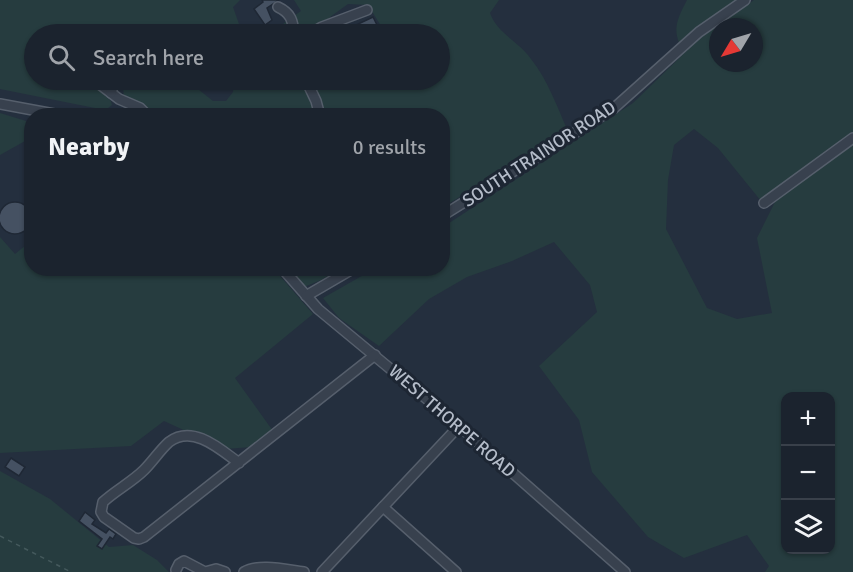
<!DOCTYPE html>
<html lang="en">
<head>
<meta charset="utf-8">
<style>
	:root { --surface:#1b232e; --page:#242b36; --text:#f1f3f6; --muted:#a0a4aa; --line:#39404a }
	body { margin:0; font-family:Signika,sans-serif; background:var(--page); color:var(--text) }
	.controls { position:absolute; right:18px; bottom:18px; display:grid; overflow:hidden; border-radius:12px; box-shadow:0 2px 4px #0004 }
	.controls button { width:54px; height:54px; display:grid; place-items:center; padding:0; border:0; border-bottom:2px solid var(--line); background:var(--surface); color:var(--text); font:30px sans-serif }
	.compass { position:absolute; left:709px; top:18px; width:54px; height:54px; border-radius:50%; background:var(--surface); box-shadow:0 2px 4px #0004; rotate:232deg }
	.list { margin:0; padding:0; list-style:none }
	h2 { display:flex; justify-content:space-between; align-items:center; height:78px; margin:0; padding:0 24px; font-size:26px }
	h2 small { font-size:20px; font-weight:400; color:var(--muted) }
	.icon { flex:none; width:33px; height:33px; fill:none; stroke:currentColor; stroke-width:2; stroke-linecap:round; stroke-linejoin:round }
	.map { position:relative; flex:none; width:853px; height:572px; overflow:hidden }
	.search { position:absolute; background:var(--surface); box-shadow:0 2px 4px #0004; left:24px; top:24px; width:426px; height:66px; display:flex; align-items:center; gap:15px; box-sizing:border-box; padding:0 21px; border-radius:33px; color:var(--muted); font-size:22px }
	.panel { position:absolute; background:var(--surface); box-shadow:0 2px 4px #0004; left:24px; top:108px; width:426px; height:168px; border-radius:24px }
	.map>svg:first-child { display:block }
	.green { fill:#263c3f; fill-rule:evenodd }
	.building { fill:#455162; stroke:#1f2835; stroke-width:1.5 }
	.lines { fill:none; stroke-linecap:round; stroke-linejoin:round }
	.minor-casing { stroke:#565f6c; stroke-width:12 }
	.path { stroke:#44595c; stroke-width:1.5; stroke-dasharray:4.5 4.5; stroke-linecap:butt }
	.minor { stroke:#38414e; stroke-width:9 }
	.labels { text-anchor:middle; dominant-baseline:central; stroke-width:6; stroke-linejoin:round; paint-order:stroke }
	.street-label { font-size:18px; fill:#b4bcc9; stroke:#1d2633 }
</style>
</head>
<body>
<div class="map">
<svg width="853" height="572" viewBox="0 0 853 572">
	<rect width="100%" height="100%" fill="#242f3e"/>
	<g class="green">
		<polygon points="0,0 240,0 233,7 239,24 246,34 34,34 34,80 88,80 111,101 112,105 108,108 100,109 0,89"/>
		<path d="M294,0h205l-9,13c7,20 29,29 41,46 17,21 26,48 37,72l-125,76 -1,-91 -306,-1 -12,-18 -2,-17h75l1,9 15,12h13l7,-9 1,-12h206v-46h-54l-18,-29 -20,-1 -18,13 -3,15 2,2h-60l32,-23z"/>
		<path d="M687,0h53l-60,45c-8,-18 -1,-29 7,-45z"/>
		<path d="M754,0h99v132l-92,69 -43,-53 -24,-19 -20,16 -6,35 -2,49 41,79 30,11 35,-6 -15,-75 19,-38 77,-55v427h-88l4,-6 -22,-31 -63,23 -36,-21 -56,-65 -13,-52 -40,-54 58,-54 -7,-27 -36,-43 -42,19 -45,16 -38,22 -50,47 -40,-28 -16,-20 51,-29 68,-1 1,-41 190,-124 66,-64zM718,27h36v36h-36zM786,396h44v154h-44z"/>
		<polygon points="0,113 26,121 25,141 0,155"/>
		<polygon points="0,237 15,254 31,241 32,268 274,269 313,314 235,378 273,431 252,447 225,449 164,421 131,446 0,453"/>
		<polygon points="288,269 340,269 321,280 304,287"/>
		<polygon points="0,471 50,499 109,547 133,545 157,560 169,572 0,572"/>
	</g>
	<g class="building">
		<polygon points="262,0 279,0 267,8 272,20 265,25 254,9 263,2"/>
		<polygon points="373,17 377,25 374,26 378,34 360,34 356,25"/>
		<circle cx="15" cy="218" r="16"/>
		<polygon points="11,458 25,467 19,476 5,467"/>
		<polygon points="85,512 95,520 92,524 106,533 109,529 116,534 113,539 110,537 102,549 97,546 102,539 79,521"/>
	</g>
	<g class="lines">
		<g class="minor-casing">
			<g id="minor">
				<path d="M278,7c13,6 15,14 16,27"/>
				<polyline points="310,34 322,27 367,10"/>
				<polyline points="94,80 119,99 140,108 148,116"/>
				<polyline points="306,80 316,101 320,116"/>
				<polyline points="111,93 115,80"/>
				<polyline points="0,104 65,116"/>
				<polyline points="764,203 853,138"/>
				<polyline points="442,216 613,109 699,32 745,0"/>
				<polyline points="282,268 318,309 463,429 625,572"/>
				<polyline points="306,296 354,268"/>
				<path d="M239,463c-19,-14 -46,-39 -70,-21 -9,8 -16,19 -25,28 -12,12 -28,20 -41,32l-2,10 3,5 30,21 5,1 5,-2 231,-182"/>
				<polyline points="383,507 456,572"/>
				<polyline points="176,570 179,564 184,561 205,572 216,569 225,572"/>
				<path d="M244,572c15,-9 43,-2 60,0"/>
				<polyline points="322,572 459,426"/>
			</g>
		</g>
		<polyline class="path" points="0,536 71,572"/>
		<use href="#minor" class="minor"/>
	</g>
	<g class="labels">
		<g class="street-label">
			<text transform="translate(539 154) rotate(-33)">SOUTH TRAINOR ROAD</text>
			<text transform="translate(452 421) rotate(41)">WEST THORPE ROAD</text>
		</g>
	</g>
</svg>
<div class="controls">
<button>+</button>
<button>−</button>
<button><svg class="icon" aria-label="layers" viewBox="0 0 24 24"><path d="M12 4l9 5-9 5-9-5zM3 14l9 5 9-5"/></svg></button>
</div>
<svg class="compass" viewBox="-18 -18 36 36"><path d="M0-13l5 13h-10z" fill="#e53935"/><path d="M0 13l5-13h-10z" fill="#a0a4aa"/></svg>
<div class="search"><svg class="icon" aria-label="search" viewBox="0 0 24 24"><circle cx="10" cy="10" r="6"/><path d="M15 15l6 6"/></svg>Search here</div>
<section class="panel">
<h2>Nearby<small>0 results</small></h2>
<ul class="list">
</ul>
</section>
</div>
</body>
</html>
